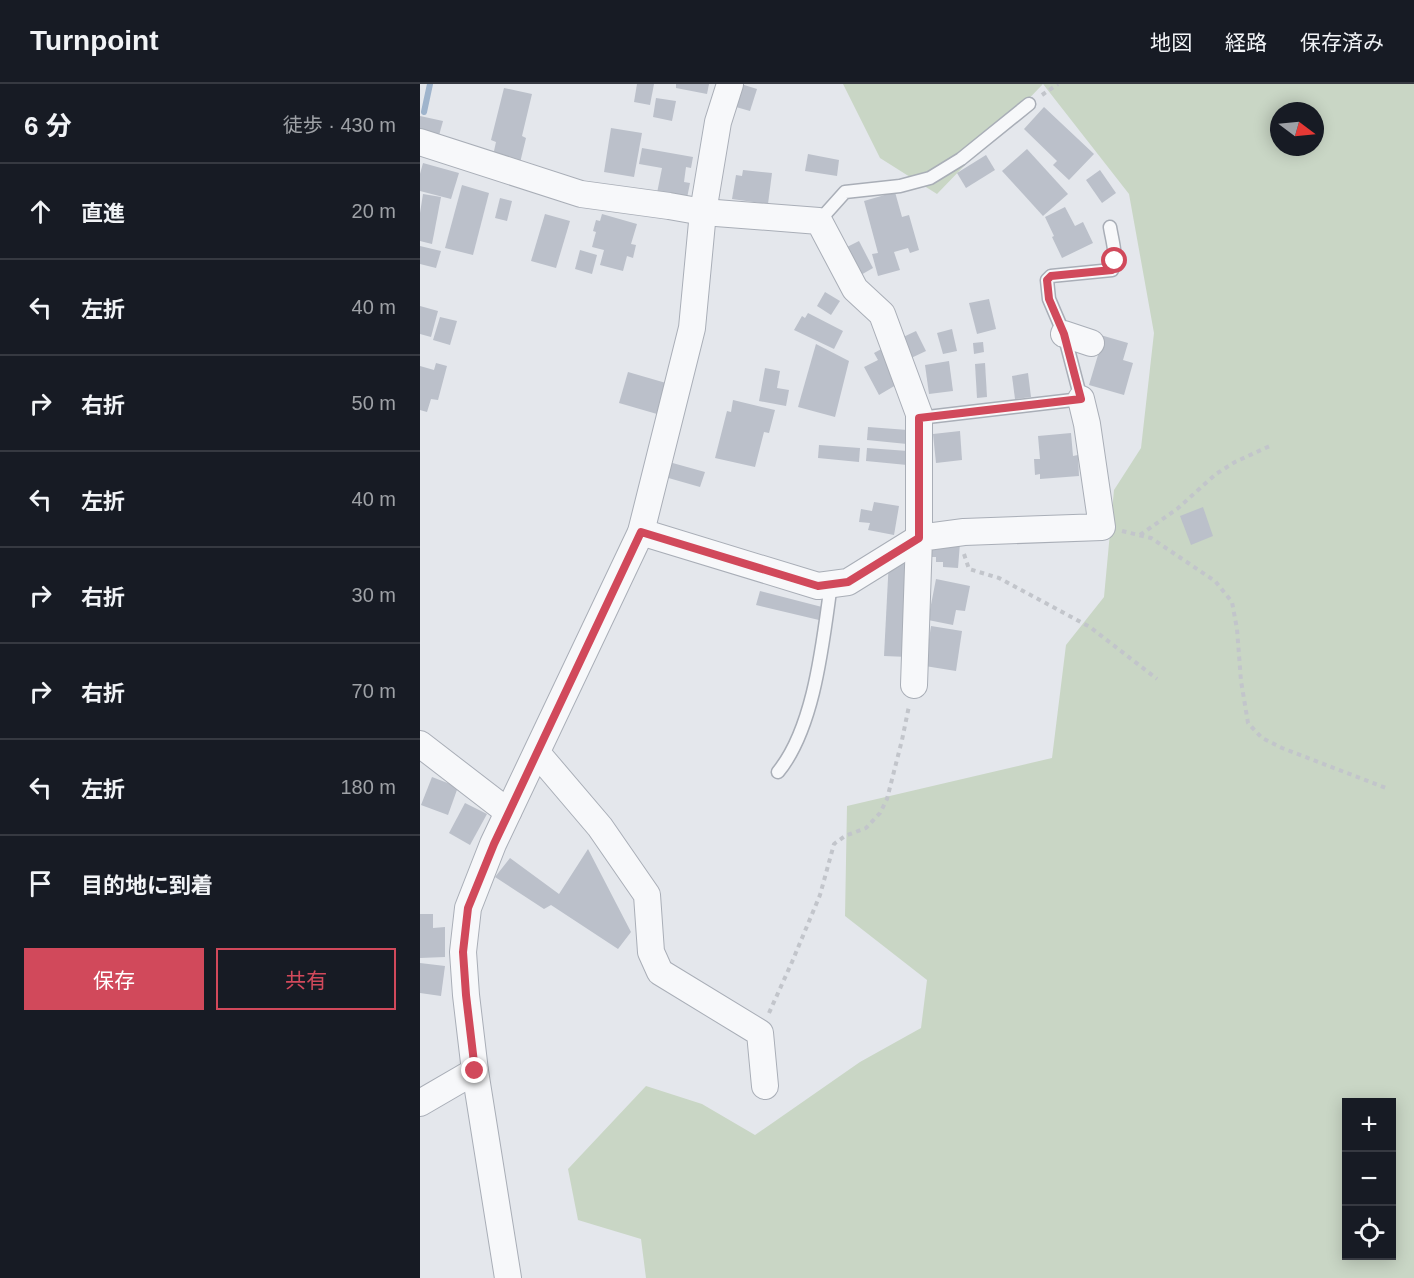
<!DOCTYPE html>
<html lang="ja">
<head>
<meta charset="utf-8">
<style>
	:root { --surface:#171b24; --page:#242831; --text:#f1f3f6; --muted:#9ea1a6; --line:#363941; --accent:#d1495b }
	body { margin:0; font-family:Arial,"Noto Sans JP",sans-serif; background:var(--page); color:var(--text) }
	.controls { position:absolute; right:18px; bottom:18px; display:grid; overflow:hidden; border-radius:0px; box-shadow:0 3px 15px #0003 }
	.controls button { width:54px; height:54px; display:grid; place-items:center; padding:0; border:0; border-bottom:2px solid var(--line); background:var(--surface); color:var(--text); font:30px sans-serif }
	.compass { position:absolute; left:850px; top:18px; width:54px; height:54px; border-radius:50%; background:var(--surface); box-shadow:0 3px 15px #0003; rotate:106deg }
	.stop { position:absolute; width:18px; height:18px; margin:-14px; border:4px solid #d1495b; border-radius:50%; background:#fff }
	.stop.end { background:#d1495b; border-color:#fff; box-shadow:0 2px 6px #0008 }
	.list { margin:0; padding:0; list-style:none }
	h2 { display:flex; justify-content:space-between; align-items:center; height:78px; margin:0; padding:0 24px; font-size:26px }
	h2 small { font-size:20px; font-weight:400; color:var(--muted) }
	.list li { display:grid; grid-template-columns:39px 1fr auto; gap:18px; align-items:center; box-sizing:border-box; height:96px; padding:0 24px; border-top:2px solid var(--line) }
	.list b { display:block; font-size:22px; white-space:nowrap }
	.list em { font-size:20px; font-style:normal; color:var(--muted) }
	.actions { display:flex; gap:12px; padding:18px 24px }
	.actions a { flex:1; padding:14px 0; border:2px solid var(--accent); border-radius:0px; text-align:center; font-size:21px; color:var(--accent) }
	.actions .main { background:var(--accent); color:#fff }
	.icon { flex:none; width:33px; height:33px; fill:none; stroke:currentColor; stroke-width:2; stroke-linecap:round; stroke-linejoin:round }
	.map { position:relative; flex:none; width:994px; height:1194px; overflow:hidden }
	header { display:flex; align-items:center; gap:36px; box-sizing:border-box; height:84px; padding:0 30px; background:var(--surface); border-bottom:2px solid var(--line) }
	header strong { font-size:28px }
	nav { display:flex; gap:33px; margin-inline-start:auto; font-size:21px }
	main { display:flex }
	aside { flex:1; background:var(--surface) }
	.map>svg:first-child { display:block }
	.green { fill:#c9d6c5; fill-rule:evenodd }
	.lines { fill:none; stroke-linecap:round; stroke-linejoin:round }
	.stream { stroke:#9fb4cc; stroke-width:6 }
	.building { fill:#bbc0ca }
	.lane-casing { stroke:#a9aeb7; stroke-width:15 }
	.street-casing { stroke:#a9aeb7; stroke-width:28 }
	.path { stroke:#c2c5cb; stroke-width:4; stroke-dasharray:4.5 4.5; stroke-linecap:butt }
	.lane { stroke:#f7f8fa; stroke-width:12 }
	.street { stroke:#f7f8fa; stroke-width:26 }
	.route { stroke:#d1495b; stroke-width:8 }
</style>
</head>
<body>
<header>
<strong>Turnpoint</strong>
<nav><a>地図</a><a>経路</a><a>保存済み</a></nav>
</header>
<main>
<aside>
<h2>6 分<small>徒歩 · 430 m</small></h2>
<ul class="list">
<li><svg class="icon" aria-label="ahead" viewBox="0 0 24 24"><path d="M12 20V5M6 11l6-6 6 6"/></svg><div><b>直進</b></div><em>20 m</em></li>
<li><svg class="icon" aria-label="left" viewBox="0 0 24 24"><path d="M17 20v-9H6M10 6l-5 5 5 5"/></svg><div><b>左折</b></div><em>40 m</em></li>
<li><svg class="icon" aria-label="right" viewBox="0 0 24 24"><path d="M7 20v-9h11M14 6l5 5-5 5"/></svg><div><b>右折</b></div><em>50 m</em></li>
<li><svg class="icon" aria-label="left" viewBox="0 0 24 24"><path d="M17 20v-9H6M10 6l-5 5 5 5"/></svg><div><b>左折</b></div><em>40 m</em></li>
<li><svg class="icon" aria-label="right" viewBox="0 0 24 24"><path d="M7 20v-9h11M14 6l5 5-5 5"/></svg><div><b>右折</b></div><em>30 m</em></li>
<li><svg class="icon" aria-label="right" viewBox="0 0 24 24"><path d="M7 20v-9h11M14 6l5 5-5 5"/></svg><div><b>右折</b></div><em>70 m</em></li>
<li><svg class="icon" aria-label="left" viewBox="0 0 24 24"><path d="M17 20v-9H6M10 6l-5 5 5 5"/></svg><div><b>左折</b></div><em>180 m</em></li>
<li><svg class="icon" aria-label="arrive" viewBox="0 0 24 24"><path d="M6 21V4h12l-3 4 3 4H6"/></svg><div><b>目的地に到着</b></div></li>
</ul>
<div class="actions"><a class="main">保存</a><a>共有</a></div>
</aside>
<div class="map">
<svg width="994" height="1194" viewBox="0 0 994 1194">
	<rect width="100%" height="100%" fill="#e4e7ec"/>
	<path class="green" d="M423,0h571v1194h-768l-5,-39 -63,-19 -10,-51 78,-83 56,18 53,31 105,-73 61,-34 6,-48 -82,-64 2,-110 205,-48 14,-113 38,-48 10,-107 27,-42 13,-115 -25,-139 -86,-110 -106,110 -57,-36zM859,27h36v36h-36zM926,1018h46v154h-46z"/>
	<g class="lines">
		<polyline class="stream" points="4,28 10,0"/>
	</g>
	<g class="building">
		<polygon points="217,0 234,0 230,21 214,18"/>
		<polygon points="256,0 289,0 287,10 256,4"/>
		<polygon points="321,0 337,5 330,27 309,21"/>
		<polygon points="84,4 112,10 102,52 106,54 99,83 72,76 76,58 71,56"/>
		<polygon points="236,14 256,17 252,37 233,33"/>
		<polygon points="624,23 674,70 649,96 633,81 637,77 604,45"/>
		<polygon points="0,32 23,37 18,55 0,50"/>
		<polygon points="191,44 222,49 214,93 184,88"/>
		<polygon points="222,64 273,73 271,84 266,83 264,98 270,99 267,114 237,109 242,84 219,80"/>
		<polygon points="607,65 648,110 623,132 582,87"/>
		<polygon points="388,70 419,76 417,92 385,87"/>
		<polygon points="566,71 575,86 546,104 537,89"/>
		<polygon points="3,79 39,89 31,115 0,107 0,90"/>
		<polygon points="323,86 352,89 348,120 312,115 316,91 322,92"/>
		<polygon points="680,86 696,109 682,119 666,96"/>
		<polygon points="42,101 69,109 53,171 25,164"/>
		<polygon points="475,108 482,133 489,131 499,166 490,169 488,164 474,168 480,186 458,192 452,170 458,169 444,117"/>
		<polygon points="3,110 21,113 12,160 0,157 0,129"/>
		<polygon points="80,114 92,117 87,137 75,134"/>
		<polygon points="645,123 655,142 663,138 673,159 642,174 632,153 634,152 625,133"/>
		<polygon points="125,130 150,137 136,184 111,177"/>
		<polygon points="182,130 217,140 211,160 216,161 213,174 207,172 203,187 180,181 184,166 172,163 176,148 173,147 176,136 180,137"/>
		<polygon points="439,157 453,184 439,192 425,164"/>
		<polygon points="0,162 21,167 16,184 0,180"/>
		<polygon points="160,166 177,171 172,190 155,185"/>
		<polygon points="405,208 420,217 411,231 397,222"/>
		<polygon points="569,215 576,245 557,250 549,219"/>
		<polygon points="0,222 18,227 11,253 0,250"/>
		<polygon points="388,229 423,247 414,265 374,246 382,232 385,234"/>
		<polygon points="20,233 37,237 30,261 13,256"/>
		<polygon points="532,245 537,267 523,270 517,249"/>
		<polygon points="496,247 506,267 489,275 479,255"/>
		<polygon points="677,250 708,259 703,276 713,279 704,311 669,301 678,271 671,269"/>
		<polygon points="563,258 564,268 554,270 553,259"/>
		<polygon points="396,260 429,277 415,333 378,323"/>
		<polygon points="465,263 476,301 459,311 444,283 458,276 454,269"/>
		<polygon points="529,277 533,307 509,310 505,281"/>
		<polygon points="16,279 27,282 18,316 11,315 7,328 0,326 0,282 14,286"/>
		<polygon points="565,279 567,313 557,314 555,280"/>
		<polygon points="345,284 360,287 357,304 369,306 366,322 339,317"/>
		<polygon points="208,288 246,299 237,330 199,319"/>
		<polygon points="608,289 611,313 595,315 592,292"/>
		<polygon points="313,316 355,326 349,349 344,348 335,383 295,374 307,327 311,328"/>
		<polygon points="448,343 488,346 487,360 447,356"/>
		<polygon points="540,347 542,376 516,379 513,350"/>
		<polygon points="651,349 653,372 658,371 659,392 620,395 620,390 615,391 614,375 620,375 618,352"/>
		<polygon points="399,361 440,364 439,378 398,374"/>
		<polygon points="447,364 488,367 487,381 446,377"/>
		<polygon points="249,378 285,388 280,403 245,393"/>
		<polygon points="454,418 479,422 474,451 448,446 450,439 439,438 441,425 452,427"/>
		<polygon points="783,423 793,452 771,461 760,432"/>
		<polygon points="513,456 540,459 538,484 523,483 523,478 516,478 516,473 511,473"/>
		<polygon points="469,475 493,477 488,573 464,572"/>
		<polygon points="516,495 550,502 545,527 536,526 533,541 508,536"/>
		<polygon points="340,507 402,523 399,536 336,521"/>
		<polygon points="511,542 542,547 536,587 505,582"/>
		<polygon points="12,693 38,703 28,731 1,721"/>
		<polygon points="45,719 67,730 50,761 29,749"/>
		<polygon points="168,765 211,848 198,865 131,821 124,825 75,793 90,774 139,810"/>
		<polygon points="0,830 13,830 13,844 25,843 25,873 0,874"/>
		<polygon points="0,879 25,882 21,912 0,909"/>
	</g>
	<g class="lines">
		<g class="lane-casing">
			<g id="lane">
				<polyline points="399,137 425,108 480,102 510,94 541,75 609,20"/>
				<path d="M499,334l162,-19 -17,-65 -15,-35 -2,-19 4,-4 61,-6c6,-12 0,-30 -2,-43"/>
				<path d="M358,688c37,-45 45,-132 53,-188"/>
			</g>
		</g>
		<g class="street-casing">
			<g id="street">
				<polyline points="0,58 161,110 249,122 283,128 399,137 435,205 462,230 499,330 499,454 428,498 398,502 221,448"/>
				<polyline points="644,250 671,259"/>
				<polyline points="494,601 499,454 544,448 682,443 667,340 661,315"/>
				<polyline points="0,660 88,728"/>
				<polyline points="117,669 180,743 227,811 231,868 240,888 340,949 345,1002"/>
				<polyline points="0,1019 55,987"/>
				<polyline points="88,1194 55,987 46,911 43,868 48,824 73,760 221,448 272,244 283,128 298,38 310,0"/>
			</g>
		</g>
		<g class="path">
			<polyline points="622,11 638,0"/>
			<polyline points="702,447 731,454 795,497 812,518 817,545 821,597 828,639 842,654 862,664 966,704"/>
			<polyline points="720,451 757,425 796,390 815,378 852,361"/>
			<polyline points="544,470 549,485 579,494 670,543 737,595"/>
			<polyline points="349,929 372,878 400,811 414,760 425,752 446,744 460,729 467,715 482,656 489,622"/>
		</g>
		<use href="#lane" class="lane"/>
		<use href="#street" class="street"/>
	</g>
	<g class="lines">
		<polyline class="route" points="55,987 46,911 43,868 48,824 74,760 221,448 398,502 428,498 499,454 499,334 661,315 644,250 629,215 627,196 631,192 692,186 694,183 695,177"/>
	</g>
</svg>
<div class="controls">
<button>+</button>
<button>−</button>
<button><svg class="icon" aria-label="locate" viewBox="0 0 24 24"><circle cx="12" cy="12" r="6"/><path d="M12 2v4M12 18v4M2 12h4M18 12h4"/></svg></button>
</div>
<svg class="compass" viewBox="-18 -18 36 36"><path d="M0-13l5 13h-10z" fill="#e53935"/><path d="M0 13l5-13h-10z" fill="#9ea1a6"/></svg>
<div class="stop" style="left:695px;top:177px"></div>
<div class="stop end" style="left:55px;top:987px"></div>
</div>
</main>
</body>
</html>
